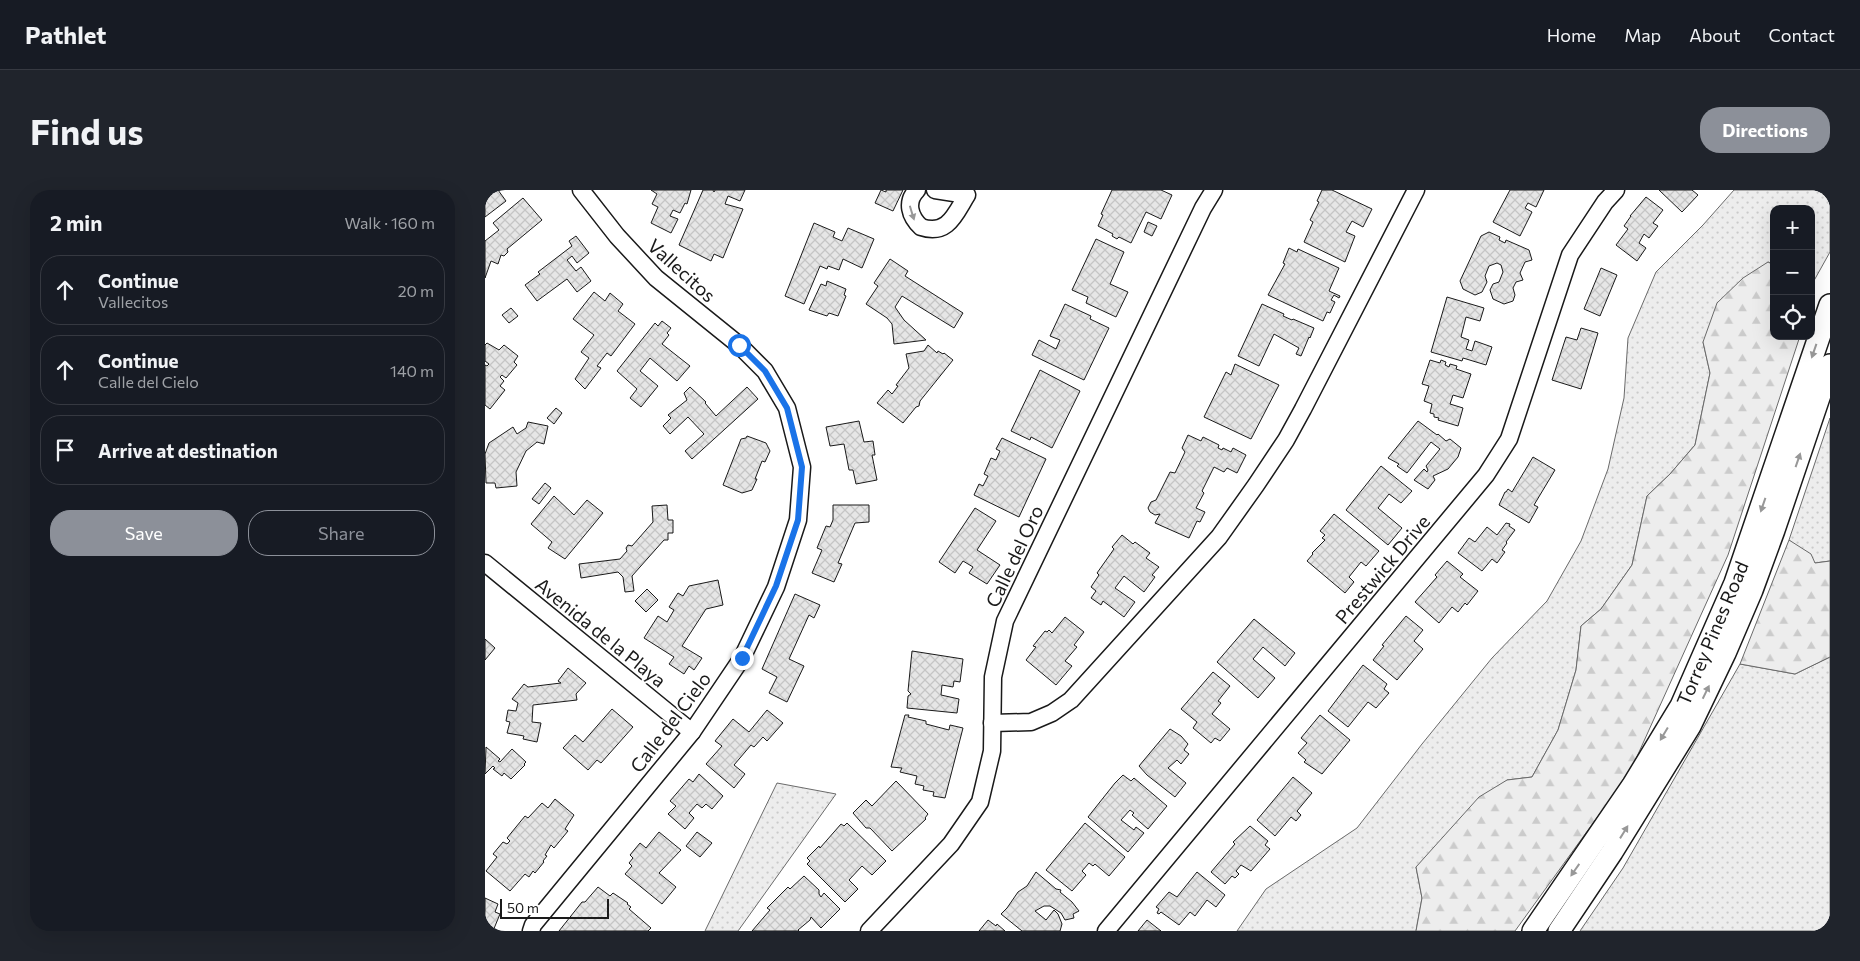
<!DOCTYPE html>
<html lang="en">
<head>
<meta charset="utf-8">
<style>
	:root { --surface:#171b24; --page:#20242c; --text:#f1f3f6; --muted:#9ea1a6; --line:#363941; --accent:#8c9099 }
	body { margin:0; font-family:Commissioner,sans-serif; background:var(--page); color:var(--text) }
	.controls { position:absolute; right:15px; top:15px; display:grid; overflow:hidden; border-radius:10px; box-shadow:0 5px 20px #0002 }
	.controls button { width:45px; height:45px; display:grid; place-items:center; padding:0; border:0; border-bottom:1px solid var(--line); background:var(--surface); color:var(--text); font:25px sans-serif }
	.scale { position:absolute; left:15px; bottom:12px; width:109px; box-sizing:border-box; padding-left:5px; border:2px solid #1a1a1a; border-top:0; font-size:14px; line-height:18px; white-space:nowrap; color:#1a1a1a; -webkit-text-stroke:4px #fff; paint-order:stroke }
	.stop { position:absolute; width:15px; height:15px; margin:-11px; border:4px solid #1a73e8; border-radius:50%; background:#fff }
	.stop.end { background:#1a73e8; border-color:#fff; box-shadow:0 1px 5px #0008 }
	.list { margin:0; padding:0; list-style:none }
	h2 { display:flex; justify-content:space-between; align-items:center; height:65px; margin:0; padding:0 20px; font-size:21px }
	h2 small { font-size:16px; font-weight:400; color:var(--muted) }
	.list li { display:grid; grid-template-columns:32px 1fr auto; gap:15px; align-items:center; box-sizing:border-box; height:70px; margin:0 10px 10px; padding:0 10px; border:1px solid var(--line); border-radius:20px }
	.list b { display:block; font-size:19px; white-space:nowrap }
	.list p { margin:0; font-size:16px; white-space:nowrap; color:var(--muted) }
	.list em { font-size:16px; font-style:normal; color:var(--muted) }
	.actions { display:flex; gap:10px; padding:15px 20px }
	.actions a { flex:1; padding:11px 0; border:1px solid var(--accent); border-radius:20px; text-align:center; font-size:18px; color:var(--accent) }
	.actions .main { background:var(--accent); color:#fff }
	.icon { flex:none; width:28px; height:28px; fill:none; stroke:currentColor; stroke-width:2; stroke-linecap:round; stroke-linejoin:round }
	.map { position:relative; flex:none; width:1345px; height:741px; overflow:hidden; border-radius:20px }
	header { display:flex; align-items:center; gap:30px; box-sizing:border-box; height:70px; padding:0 25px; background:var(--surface); border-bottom:1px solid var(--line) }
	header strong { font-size:24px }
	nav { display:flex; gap:28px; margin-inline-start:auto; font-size:18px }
	.intro { display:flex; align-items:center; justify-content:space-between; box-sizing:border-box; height:120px; padding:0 30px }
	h1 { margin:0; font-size:35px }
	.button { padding:12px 22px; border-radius:20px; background:var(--accent); color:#fff; font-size:18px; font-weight:700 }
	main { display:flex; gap:30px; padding:0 30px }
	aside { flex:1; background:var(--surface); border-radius:20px; box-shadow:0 5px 20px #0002 }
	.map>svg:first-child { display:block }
	.grass { fill:url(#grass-dots); stroke:#6a6a6a }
	.forest { fill:url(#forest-firs); stroke:#6a6a6a }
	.building { fill:url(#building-cross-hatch); stroke:#1a1a1a }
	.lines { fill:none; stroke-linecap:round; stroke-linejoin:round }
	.minor-casing { stroke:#1a1a1a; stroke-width:19 }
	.major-casing { stroke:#1a1a1a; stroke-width:24 }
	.minor { stroke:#fff; stroke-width:16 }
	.major { stroke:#fff; stroke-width:21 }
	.oneway { fill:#989898 }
	.route { stroke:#1a73e8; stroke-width:6 }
	.labels { text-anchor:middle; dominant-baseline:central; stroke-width:4; stroke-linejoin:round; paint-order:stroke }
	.street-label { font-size:19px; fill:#1a1a1a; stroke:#fff }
</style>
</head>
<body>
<header>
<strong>Pathlet</strong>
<nav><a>Home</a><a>Map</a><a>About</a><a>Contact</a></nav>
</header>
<div class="intro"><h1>Find us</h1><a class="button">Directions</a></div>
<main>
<aside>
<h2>2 min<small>Walk · 160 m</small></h2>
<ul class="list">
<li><svg class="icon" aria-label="ahead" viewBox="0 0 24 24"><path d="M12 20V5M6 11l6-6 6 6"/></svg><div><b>Continue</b><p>Vallecitos</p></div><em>20 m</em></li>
<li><svg class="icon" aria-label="ahead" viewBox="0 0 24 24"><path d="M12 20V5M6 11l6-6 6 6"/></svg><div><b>Continue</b><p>Calle del Cielo</p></div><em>140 m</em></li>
<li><svg class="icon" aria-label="arrive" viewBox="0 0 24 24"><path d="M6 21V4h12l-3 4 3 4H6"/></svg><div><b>Arrive at destination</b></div></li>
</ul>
<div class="actions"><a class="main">Save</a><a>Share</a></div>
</aside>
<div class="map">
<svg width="1345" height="741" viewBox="0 0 1345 741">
	<defs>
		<pattern id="grass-dots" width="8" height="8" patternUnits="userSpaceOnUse" patternTransform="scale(1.25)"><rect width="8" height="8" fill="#ededed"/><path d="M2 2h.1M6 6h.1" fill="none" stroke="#cbcbcb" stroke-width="1.8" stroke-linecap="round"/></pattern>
		<pattern id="forest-firs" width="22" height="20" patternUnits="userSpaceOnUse" patternTransform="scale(1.25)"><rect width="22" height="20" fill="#ededed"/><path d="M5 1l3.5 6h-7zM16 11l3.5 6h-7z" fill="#cbcbcb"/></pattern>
		<pattern id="building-cross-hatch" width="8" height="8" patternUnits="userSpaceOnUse" patternTransform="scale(1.25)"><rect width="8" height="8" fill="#e6e6e6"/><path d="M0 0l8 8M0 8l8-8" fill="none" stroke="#c5c5c5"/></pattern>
	</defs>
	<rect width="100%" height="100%" fill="#fff"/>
	<g class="grass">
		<polygon points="1249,0 1345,0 1345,62 1326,96 1326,19 1289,19 1289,75 1283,72 1218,152 1225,183 1210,255 1185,284 1162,306 1147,375 1116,419 1096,436 1091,480 1073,540 1047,587 1022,590 931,677 937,708 931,741 752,741 781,699 872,638 937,554 1007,468 1062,411 1096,351 1123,279 1139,208 1143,148 1171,82 1218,35"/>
		<polygon points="1345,228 1345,371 1330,373 1304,350"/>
		<polygon points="1345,467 1345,741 1095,741 1138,678 1255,474 1310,484"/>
		<polygon points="292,593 351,604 253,741 220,741"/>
	</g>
	<g class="forest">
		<polygon points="1283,72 1289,75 1289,146 1315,146 1243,365 1145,582 1030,741 931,741 937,708 931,677 994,607 1022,590 1047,587 1073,540 1091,480 1096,436 1116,419 1147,375 1162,306 1185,284 1210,255 1225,183 1218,152 1232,113 1258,88"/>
		<polygon points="1304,350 1326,364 1330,373 1345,371 1345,467 1310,484 1255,474"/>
	</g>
	<g class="building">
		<polygon points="0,0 13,0 21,11 0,27"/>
		<polygon points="166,0 206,0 202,14 200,13 195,23 188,20 185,26 193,29 186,43 166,33 173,17 167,14 172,4"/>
		<polygon points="218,0 228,0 229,2 230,0 260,0 255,11 243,6 240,14 258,19 238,68 229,64 226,71 194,55"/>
		<polygon points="396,0 401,2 401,0 418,0 408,21 390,13"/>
		<polygon points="627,0 676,0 687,5 676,29 661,22 646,53 634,47 632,49 627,46 628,44 613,36 618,25 616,24"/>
		<polygon points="837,0 847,0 887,19 878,37 867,31 861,42 870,46 860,72 819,52 828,32 825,30 834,12 832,11"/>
		<polygon points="1025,0 1059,0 1051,17 1043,13 1040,18 1047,22 1035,46 1008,32"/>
		<polygon points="1174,0 1207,0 1213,5 1197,22"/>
		<polygon points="1161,7 1178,20 1168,33 1173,36 1164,48 1159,44 1154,53 1161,58 1152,71 1131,55 1143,39 1139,36 1146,26 1145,26"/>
		<polygon points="38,8 57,30 22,59 23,62 19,66 16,65 13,74 6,71 0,88 0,51 14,40 8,33"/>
		<polygon points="663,32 672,36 667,46 659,42"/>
		<polygon points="329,33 350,42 348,47 357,51 363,38 389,49 377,78 358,69 354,80 343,76 342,79 335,76 319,114 300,106"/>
		<polygon points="1004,42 1015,47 1014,50 1020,53 1021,50 1044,60 1047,70 1040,72 1035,83 1038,90 1031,92 1028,98 1030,105 1028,111 1019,114 1008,109 1005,100 1008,94 1014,92 1018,82 1016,75 1012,73 1004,76 1000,86 1002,92 997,102 990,105 978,99 975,91 996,46"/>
		<polygon points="91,46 104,63 92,73 87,66 82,70 91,81 96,77 106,91 92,102 82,89 52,111 40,95 55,84 53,82 87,56 84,51"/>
		<polygon points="611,49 639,62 625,94 643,102 631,127 601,113 603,107 587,100"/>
		<polygon points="804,58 812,62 813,59 854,78 844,101 855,106 854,108 849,105 846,110 850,112 845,123 842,122 838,131 783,105 800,74 798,73"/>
		<polygon points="405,69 423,81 420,86 478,123 469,138 417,106 410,117 419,130 441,150 409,154 407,134 402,128 381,114 393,96 389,93"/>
		<polygon points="1116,78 1132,85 1115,126 1099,119"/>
		<polygon points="342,91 361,99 359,105 361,106 353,126 344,123 342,126 324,120 336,94 341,96"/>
		<polygon points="109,102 120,111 125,103 138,114 133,121 150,134 126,166 122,163 112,176 116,178 100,199 90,189 104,168 96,162 109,145 88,129"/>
		<polygon points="962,107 999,118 995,131 981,127 976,147 984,150 981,159 987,161 990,151 1007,157 1001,175 978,168 977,171 946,162"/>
		<polygon points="580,114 606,126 605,129 624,138 599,190 547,165 554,150 571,159 575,150 565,146"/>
		<polygon points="777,114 799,124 798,126 807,130 808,129 829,138 825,148 824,147 816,166 811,164 814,158 789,144 774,176 753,166"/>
		<polygon points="26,118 33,126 24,133 17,125"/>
		<polygon points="177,131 186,138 182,143 184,145 177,154 205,176 192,191 165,168 155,181 173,196 156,217 145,208 152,199 132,181 170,133 173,136"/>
		<polygon points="1096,138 1113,143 1096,199 1067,190 1081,147 1092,150"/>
		<polygon points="2,153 14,160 19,155 33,166 29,172 32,175 21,188 17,185 15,187 19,191 15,196 20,200 5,219 0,215 0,175 2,176 4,174 0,171 0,155"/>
		<polygon points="443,155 452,163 453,161 458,164 459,163 468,170 435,211 434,216 431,217 418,233 392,213 403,200 407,204 413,196 411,195 424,178 421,164 439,161"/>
		<polygon points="945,170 955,173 956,170 961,172 960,175 964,177 965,174 972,176 971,179 986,184 978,208 968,205 965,214 978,218 973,236 953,230 954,228 949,227 949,224 945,223 947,214 939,211 944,196 937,194"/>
		<polygon points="750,174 794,195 766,249 719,227 741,182 746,185"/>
		<polygon points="555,180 595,201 567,258 546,247 545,250 526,241"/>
		<polygon points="205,197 221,212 220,213 231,226 262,197 273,209 207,269 200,261 219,244 203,227 185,244 178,236 186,228 183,225 202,210 199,203"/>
		<polygon points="71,218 77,223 69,234 62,228"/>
		<polygon points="374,231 379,252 388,251 390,265 387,265 392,290 371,294 368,280 364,280 359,254 345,256 341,237"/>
		<polygon points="933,231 952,245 953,244 961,251 965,249 976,258 973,267 963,279 948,286 950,290 943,299 929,290 939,279 942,282 943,280 941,276 955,259 946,252 922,283 912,276 914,274 903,268"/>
		<polygon points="43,232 63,236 59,254 52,252 41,261 31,282 32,296 11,298 10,293 1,293 0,264 4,253 28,237 32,244 41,238"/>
		<polygon points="703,245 716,251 718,247 734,255 733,258 737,260 738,258 746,262 748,258 761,265 752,283 742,278 739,282 729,277 717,301 719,303 711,318 720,322 715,332 712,331 704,348 670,333 675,324 670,325 665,322 663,318 666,312 671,310 685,282 690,283 700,262 697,258"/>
		<polygon points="262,246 281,253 285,261 280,272 277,271 270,289 272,289 267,300 257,303 238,295 256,249 261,248"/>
		<polygon points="517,248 561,269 534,327 489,305 494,294 498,296 503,286 499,284 506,268 511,270 515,261 511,259"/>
		<polygon points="1048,267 1070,280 1049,315 1053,317 1044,333 1014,315 1020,302 1021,302 1023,299 1027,302"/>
		<polygon points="896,276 927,301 916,313 904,304 893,318 917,338 903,355 861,320"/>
		<polygon points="60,293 66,298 54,314 47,309"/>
		<polygon points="69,306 89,325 102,310 118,323 80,369 63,358 67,352 46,334"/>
		<polygon points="182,315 183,330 188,330 188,343 183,343 183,350 179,350 147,386 149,401 140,402 138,387 133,382 96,388 94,374 135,369 142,361 141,358 143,355 147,356 168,332 167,316"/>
		<polygon points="348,315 384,315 384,332 370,333 353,373 357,374 349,392 327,383 337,360 332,358 341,336 345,337 348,330"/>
		<polygon points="490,318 511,331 492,360 515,375 502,394 484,383 488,377 478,371 470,383 454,372"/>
		<polygon points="849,324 894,361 881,376 876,372 864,387 869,392 860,403 822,371 828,364 827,363 840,350 837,348 840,345 835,341"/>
		<polygon points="1021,333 1025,334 1024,336 1030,340 1021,352 1022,353 1017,360 1020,362 1012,373 1007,369 997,381 973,363 984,348 990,352 1002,337 1012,345"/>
		<polygon points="637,345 648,354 650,352 665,363 661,368 674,377 667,385 670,387 659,402 639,386 630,398 650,412 639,427 618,411 616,415 606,408 611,401 606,397 614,385 612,383 629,359 627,357"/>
		<polygon points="962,371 978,384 975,387 993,401 982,415 980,413 973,422 967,417 954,433 930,412 952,387 950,385"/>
		<polygon points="233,390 238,415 221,419 197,456 217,468 209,480 204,476 199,484 184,474 189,467 159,448 173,426 182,432 189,420 184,417 193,403 198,406 204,396"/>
		<polygon points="162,399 173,410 161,422 150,411"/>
		<polygon points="310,404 335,415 329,428 324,425 304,469 319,476 302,512 284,503 292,487 277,479"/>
		<polygon points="921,426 938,440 929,451 938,459 912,490 888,470 899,456 897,455"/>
		<polygon points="580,427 599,442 589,455 592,457 580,471 587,476 571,495 541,470 551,457 548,456 560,441 562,442 564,440 567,443"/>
		<polygon points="769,429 810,463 800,476 778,457 768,469 790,488 773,508 732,472"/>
		<polygon points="0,449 10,458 0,470"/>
		<polygon points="427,461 478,469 475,492 469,491 468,497 457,495 456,505 474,509 472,523 422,518 423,506 426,504 423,501"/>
		<polygon points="878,475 902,494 899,499 904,503 891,518 883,512 863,537 843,521"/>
		<polygon points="83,478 101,493 91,504 92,510 48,515 47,532 56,533 52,552 38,549 39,546 22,543 25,532 21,531 23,520 31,521 33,513 27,509 39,494 43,497 76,493 73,491"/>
		<polygon points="728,482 745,496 733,511 736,513 727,524 745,539 735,551 730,548 726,553 708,538 712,532 696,519"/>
		<polygon points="127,519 148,537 116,573 112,570 103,580 78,558 90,545 98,552"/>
		<polygon points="282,520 298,533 282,551 278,547 269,557 266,555 249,575 260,584 249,598 221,574 237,556 230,551 248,529 264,542"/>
		<polygon points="420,525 424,525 423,527 441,531 441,534 464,540 465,535 478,538 460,608 448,606 449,602 438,600 439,596 430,594 432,586 415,582 417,578 406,577"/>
		<polygon points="835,525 865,550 837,584 819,572 821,570 813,563 822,553 816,548"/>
		<polygon points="685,539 696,546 703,554 699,560 704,564 696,574 692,570 683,578 701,593 690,607 662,585 654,576"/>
		<polygon points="1,557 15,569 13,571 15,572 27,559 41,572 39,574 40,575 26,589 19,583 17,586 8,579 10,578 8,576 0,584"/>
		<polygon points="214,584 238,606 227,619 221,614 217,618 212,614 204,623 209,628 200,639 183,624 191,616 185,611 204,589 208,592"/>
		<polygon points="638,585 646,591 649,588 682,616 663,639 647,625 649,623 645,620 636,630 649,640 651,637 659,643 643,662 603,627 630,593"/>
		<polygon points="808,587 827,603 812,621 816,625 811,631 806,627 790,646 772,630"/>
		<polygon points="411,591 443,624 440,628 441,629 407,661 385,638 381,638 368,623 381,610 387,616"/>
		<polygon points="70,609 89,625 80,639 83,641 69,658 66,655 60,665 62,666 58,671 59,672 50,683 48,681 44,687 40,684 25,701 1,681 12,667 8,664 18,652 22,654 25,651 22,648 40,626 43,628 57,613 63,618"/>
		<polygon points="362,633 401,671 387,685 377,676 364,690 373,699 360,712 322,674 325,671 322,668 334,656 335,658 356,634 359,636"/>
		<polygon points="600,633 640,667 624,686 610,674 608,676 604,673 597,681 601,685 587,701 561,680"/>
		<polygon points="765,636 783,651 780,655 785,659 766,681 756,675 751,681 754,684 750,688 747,686 740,694 726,682 750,654 748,652"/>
		<polygon points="174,642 196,660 174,683 191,697 177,714 140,684 147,676 144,673 148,668 145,665 155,653 161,658"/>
		<polygon points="212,642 227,653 215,667 201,656"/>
		<polygon points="551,682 571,699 576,700 575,702 587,712 594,721 588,724 589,728 580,730 576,723 565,716 559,716 550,721 561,730 569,720 573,724 577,734 575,741 537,741 516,724 522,718 533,702 542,696"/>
		<polygon points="712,682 740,705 731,717 722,710 710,726 705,722 694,735 676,722 674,724 672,723 674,719 671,717 684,702 692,707"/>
		<polygon points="319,686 334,700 334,704 336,707 339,703 355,719 336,738 326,727 325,730 313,740 314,741 267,741 285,720 282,718 303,697 305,699"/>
		<polygon points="113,697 125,706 128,703 143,713 142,714 146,717 144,719 166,738 163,741 74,741 97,712 100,712"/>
		<polygon points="0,708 13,714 10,722 15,724 8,741 0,741"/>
		<polygon points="503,730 511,736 512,734 520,741 494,741"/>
		<polygon points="662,730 676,741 653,741"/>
	</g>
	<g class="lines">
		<g class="minor-casing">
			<g id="minor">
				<path d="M432,0c-12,12 -7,27 4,37 27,9 34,-13 46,-32l-32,-5"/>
				<polyline points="0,373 207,542"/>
				<polyline points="507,533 546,532 567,523 586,510 734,347 771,295 801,250 818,219 931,0"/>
				<polyline points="46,741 48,735 207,542 257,468 291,397 313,330 317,277 302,218 280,181 254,155 171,88 132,46 96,0"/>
				<polyline points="384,741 466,654 495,612 507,561 508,487 520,431 718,18 729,0"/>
				<polyline points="621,741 1001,285 1024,249 1085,65 1120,12 1131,0"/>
			</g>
		</g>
		<g class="major-casing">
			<g id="major">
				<polyline points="1048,741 1148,595 1196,516 1250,393 1345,115"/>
				<polyline points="1074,741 1127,662 1205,536 1240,463 1267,400 1289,340 1345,175"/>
			</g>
		</g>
		<use href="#minor" class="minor"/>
		<use href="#major" class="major"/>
	</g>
	<defs><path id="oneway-solid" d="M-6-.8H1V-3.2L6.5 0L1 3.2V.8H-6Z" transform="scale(1.25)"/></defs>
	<g class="oneway">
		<use href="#oneway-solid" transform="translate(427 23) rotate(73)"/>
		<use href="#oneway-solid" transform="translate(1329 161) rotate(109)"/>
		<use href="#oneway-solid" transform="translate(1313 270) rotate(-71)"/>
		<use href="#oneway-solid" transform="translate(1278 315) rotate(109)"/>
		<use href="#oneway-solid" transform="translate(1221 502) rotate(-64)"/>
		<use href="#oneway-solid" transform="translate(1179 544) rotate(121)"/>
		<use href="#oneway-solid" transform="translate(1139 642) rotate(-58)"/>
		<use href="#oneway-solid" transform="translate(1090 680) rotate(125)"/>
	</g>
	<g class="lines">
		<polyline class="route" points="254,155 280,181 302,218 317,277 313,330 291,396 257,468"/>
	</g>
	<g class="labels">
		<g class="street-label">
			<text transform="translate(197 80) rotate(42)">Vallecitos</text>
			<text transform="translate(529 366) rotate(-65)">Calle del Oro</text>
			<text transform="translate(897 379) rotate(-50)">Prestwick Drive</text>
			<text transform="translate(116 442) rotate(39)">Avenida de la Playa</text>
			<text transform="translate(1227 443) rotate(-67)">Torrey Pines Road</text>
			<text transform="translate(185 532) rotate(-53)">Calle del Cielo</text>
		</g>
	</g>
</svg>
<div class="controls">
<button>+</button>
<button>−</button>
<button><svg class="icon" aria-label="locate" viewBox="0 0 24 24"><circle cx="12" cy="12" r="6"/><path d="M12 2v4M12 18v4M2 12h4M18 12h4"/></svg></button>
</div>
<div class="scale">50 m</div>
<div class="stop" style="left:254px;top:155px"></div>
<div class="stop end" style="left:257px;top:468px"></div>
</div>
</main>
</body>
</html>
